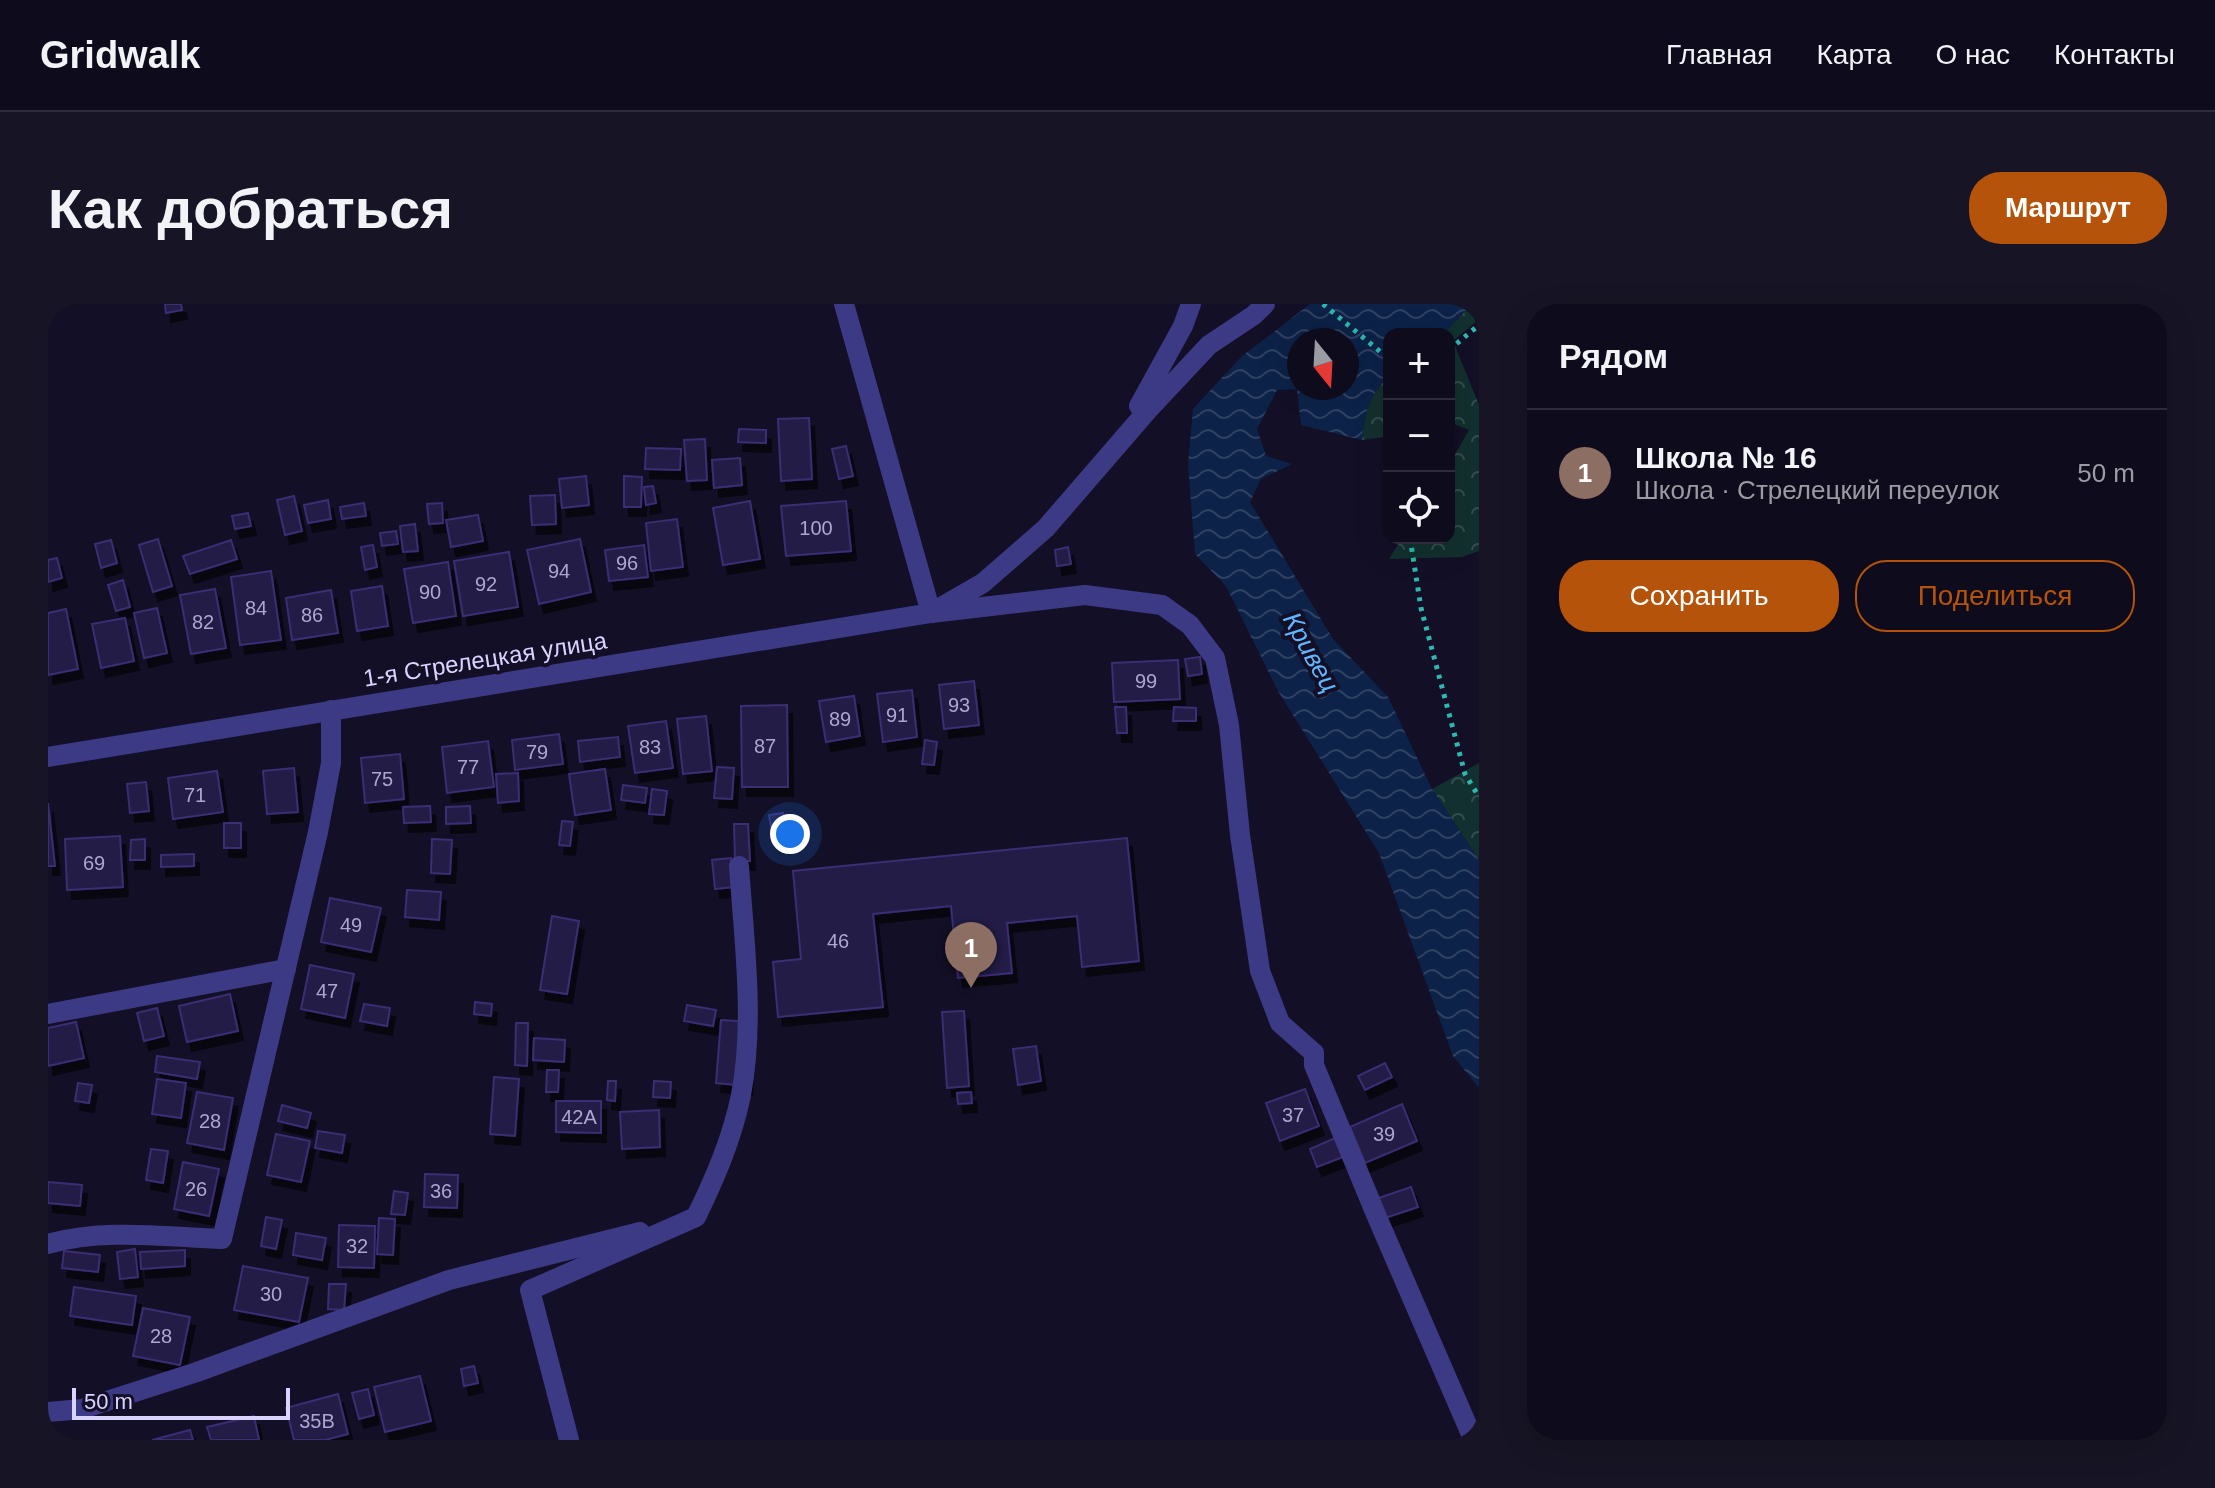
<!DOCTYPE html>
<html lang="ru">
<head>
<meta charset="utf-8">
<style>
	:root { --surface:#0e0b1c; --page:#171425; --text:#f1f3f6; --muted:#9b9ba3; --line:#2e2b3b; --accent:#b45309 }
	body { margin:0; font-family:Arial,sans-serif; background:var(--page); color:var(--text) }
	.controls { position:absolute; right:24px; top:24px; display:grid; overflow:hidden; border-radius:16px; box-shadow:0 8px 32px #0002 }
	.controls button { width:72px; height:72px; display:grid; place-items:center; padding:0; border:0; border-bottom:2px solid var(--line); background:var(--surface); color:var(--text); font:40px sans-serif }
	.compass { position:absolute; left:1239px; top:24px; width:72px; height:72px; border-radius:50%; background:var(--surface); box-shadow:0 8px 32px #0002; rotate:162deg }
	.scale { position:absolute; left:24px; bottom:20px; width:218px; box-sizing:border-box; padding-left:8px; border:4px solid #d9d4ff; border-top:0; font-size:22px; line-height:28px; white-space:nowrap; color:#d9d4ff; -webkit-text-stroke:6px #130f26; paint-order:stroke }
	.you { position:absolute; left:742px; top:530px; width:28px; height:28px; margin:-20px; border:6px solid #fff; border-radius:50%; background:#1a73e8; box-shadow:0 0 0 12px #1a73e833 }
	.badge { display:grid; place-items:center; width:52px; height:52px; border-radius:50%; background:var(--accent); color:#fff; font-size:26px; font-weight:700 }
	.pin { position:absolute; translate:-50% -66px; filter:drop-shadow(0 2px 4px #0008) }
	.pin::after { content:''; position:absolute; top:42px; width:28px; height:24px; background:inherit; clip-path:polygon(0 0,100% 0,50% 100%) }
	.list { margin:0; padding:0; list-style:none }
	h2 { display:flex; justify-content:space-between; align-items:center; height:104px; margin:0; padding:0 32px; font-size:34px }
	h2 small { font-size:26px; font-weight:400; color:var(--muted) }
	.list li { display:grid; grid-template-columns:52px 1fr auto; gap:24px; align-items:center; box-sizing:border-box; height:128px; padding:0 32px; border-top:2px solid var(--line) }
	.list b { display:block; font-size:30px; white-space:nowrap }
	.list p { margin:0; font-size:26px; white-space:nowrap; color:var(--muted) }
	.list em { font-size:26px; font-style:normal; color:var(--muted) }
	.actions { display:flex; gap:16px; padding:24px 32px }
	.actions a { flex:1; padding:18px 0; border:2px solid var(--accent); border-radius:32px; text-align:center; font-size:28px; color:var(--accent) }
	.actions .main { background:var(--accent); color:#fff }
	.icon { flex:none; width:44px; height:44px; fill:none; stroke:currentColor; stroke-width:2; stroke-linecap:round; stroke-linejoin:round }
	.map { position:relative; flex:none; width:1431px; height:1136px; overflow:hidden; border-radius:32px }
	header { display:flex; align-items:center; gap:48px; box-sizing:border-box; height:112px; padding:0 40px; background:var(--surface); border-bottom:2px solid var(--line) }
	header strong { font-size:38px }
	nav { display:flex; gap:44px; margin-inline-start:auto; font-size:28px }
	.intro { display:flex; align-items:center; justify-content:space-between; box-sizing:border-box; height:192px; padding:0 48px }
	h1 { margin:0; font-size:56px }
	.button { padding:20px 36px; border-radius:32px; background:var(--accent); color:#fff; font-size:28px; font-weight:700 }
	main { display:flex; gap:48px; padding:0 48px }
	aside { flex:1; background:var(--surface); border-radius:32px; box-shadow:0 8px 32px #0002 }
	.map>svg:first-child { display:block }
	.forest { fill:url(#forest-crowns) }
	.water { fill:url(#water-waves); fill-rule:evenodd }
	.building { fill:#241b47; stroke:#3b2d73; stroke-width:2; filter:url(#shadow) }
	.lines { fill:none; stroke-linecap:round; stroke-linejoin:round }
	.path { stroke:#2fb8b0; stroke-width:5; stroke-dasharray:4 6; stroke-linecap:butt }
	.minor { stroke:#3d3a85; stroke-width:20 }
	.labels { text-anchor:middle; dominant-baseline:central; stroke-width:8; stroke-linejoin:round; paint-order:stroke }
	.number-label { font-size:20px; fill:#aca6d1 }
	.street-label { font-size:24px; fill:#d9d4ff; stroke:#130f26 }
	.water-label { font-size:26px; font-style:italic; fill:#62b6ff; stroke:#130f26 }
</style>
</head>
<body>
<header>
<strong>Gridwalk</strong>
<nav><a>Главная</a><a>Карта</a><a>О нас</a><a>Контакты</a></nav>
</header>
<div class="intro"><h1>Как добраться</h1><a class="button">Маршрут</a></div>
<main>
<div class="map">
<svg width="1431" height="1136" viewBox="0 0 1431 1136">
	<defs>
		<pattern id="forest-crowns" width="20" height="18" patternUnits="userSpaceOnUse" patternTransform="scale(2)"><rect width="20" height="18" fill="#12302f"/><path d="M2 6a3 3 0 1 1 6 0M12 15a3 3 0 1 1 6 0" fill="none" stroke="#344d4e"/></pattern>
		<pattern id="water-waves" width="16" height="10" patternUnits="userSpaceOnUse" patternTransform="scale(2)"><rect width="16" height="10" fill="#0c2248"/><path d="M0 5q4-4 8 0t8 0" fill="none" stroke="#2f4163"/></pattern>
		<filter id="shadow"><feDropShadow dx="5" dy="9" stdDeviation="0" flood-color="#0009"/></filter>
	</defs>
	<rect width="100%" height="100%" fill="#130f26"/>
	<g class="forest">
		<polygon points="1424,0 1431,0 1431,15 1405,37 1431,101 1431,247 1414,253 1341,255 1354,234 1401,234 1401,161 1421,126 1401,118 1401,30 1395,30"/>
		<path d="M1341,73v55l-5,5 -22,3c2,-24 7,-47 27,-63z"/>
		<polygon points="1431,459 1431,556 1384,485"/>
	</g>
	<path class="water" d="M1262,0h162l-29,30h-54v43c-20,16 -25,39 -27,63l-61,-15 -4,-36 -20,1 -20,39 9,27 26,8 -31,15 -11,23 83,137 55,58 44,92 47,71v228l-26,-32 -74,-203 -101,-162 -52,-105 -31,-32 -7,-90 5,-55 48,-52zM1251,36h48v48h-48z"/>
	<g class="building">
		<polygon points="117,0 133,0 134,6 118,9"/>
		<polygon points="761,114 764,175 733,177 730,115"/>
		<polygon points="691,125 718,126 718,139 690,138"/>
		<polygon points="657,135 659,176 639,177 636,136"/>
		<polygon points="798,142 805,172 791,175 784,145"/>
		<polygon points="598,144 633,145 632,166 597,165"/>
		<polygon points="692,154 694,181 666,184 664,156"/>
		<polygon points="538,172 541,201 514,204 511,175"/>
		<polygon points="576,172 594,173 593,203 576,203"/>
		<polygon points="605,182 608,199 598,201 596,183"/>
		<polygon points="507,191 508,220 484,221 482,192"/>
		<polygon points="246,192 254,227 237,231 229,196"/>
		<polygon points="280,196 283,215 260,219 256,201"/>
		<polygon points="702,197 712,255 675,261 665,204"/>
		<polygon points="798,197 803,247 738,252 733,202"/>
		<polygon points="316,199 318,212 294,215 292,203"/>
		<polygon points="394,199 395,219 381,220 379,200"/>
		<polygon points="200,209 203,222 187,225 184,212"/>
		<polygon points="430,211 435,237 403,243 398,216"/>
		<polygon points="629,215 635,263 603,267 598,219"/>
		<polygon points="367,220 370,247 355,248 352,222"/>
		<polygon points="348,227 350,240 334,242 332,229"/>
		<polygon points="110,235 124,282 105,288 91,241"/>
		<polygon points="532,235 543,288 491,300 479,246"/>
		<polygon points="63,236 69,259 53,264 47,240"/>
		<polygon points="183,236 189,255 142,270 135,252"/>
		<polygon points="325,241 329,263 317,266 313,243"/>
		<polygon points="596,241 600,273 561,277 557,246"/>
		<polygon points="1020,243 1023,260 1009,262 1007,246"/>
		<polygon points="461,248 470,303 415,312 406,257"/>
		<polygon points="9,254 14,274 0,278 0,256"/>
		<polygon points="400,258 408,312 365,319 356,265"/>
		<polygon points="223,267 233,336 192,341 183,273"/>
		<polygon points="75,276 82,303 68,307 60,281"/>
		<polygon points="334,282 340,322 309,327 303,287"/>
		<polygon points="167,285 178,344 143,350 132,291"/>
		<polygon points="283,286 290,329 244,336 238,294"/>
		<polygon points="109,304 119,349 96,354 86,309"/>
		<polygon points="18,305 30,365 0,371 0,309"/>
		<polygon points="77,314 86,357 53,364 44,320"/>
		<polygon points="1152,353 1154,370 1140,372 1137,355"/>
		<polygon points="1130,356 1132,395 1066,398 1064,359"/>
		<polygon points="926,377 931,421 896,425 891,381"/>
		<polygon points="864,386 869,433 835,438 829,390"/>
		<polygon points="806,392 812,432 778,438 771,397"/>
		<polygon points="739,401 740,483 694,483 693,402"/>
		<polygon points="1067,403 1078,403 1079,429 1069,429"/>
		<polygon points="1126,403 1148,404 1148,417 1125,417"/>
		<polygon points="658,412 664,467 635,470 629,415"/>
		<polygon points="618,417 625,464 587,469 580,422"/>
		<polygon points="511,430 515,460 467,466 464,436"/>
		<polygon points="570,433 572,453 532,458 530,437"/>
		<polygon points="877,436 889,438 886,461 874,460"/>
		<polygon points="440,437 446,483 399,489 394,443"/>
		<polygon points="352,450 356,495 317,499 313,454"/>
		<polygon points="669,463 686,464 684,495 666,494"/>
		<polygon points="246,464 250,508 219,510 215,467"/>
		<polygon points="557,465 563,506 527,511 521,470"/>
		<polygon points="169,467 175,508 125,515 120,474"/>
		<polygon points="470,469 471,497 450,499 448,470"/>
		<polygon points="98,478 101,507 82,509 79,480"/>
		<polygon points="575,481 599,484 597,499 573,496"/>
		<polygon points="604,485 619,487 616,511 601,510"/>
		<polygon points="0,499 7,562 0,562"/>
		<polygon points="382,502 383,518 356,519 355,503"/>
		<polygon points="422,502 423,519 398,520 398,503"/>
		<polygon points="735,509 739,538 726,540 721,511"/>
		<polygon points="514,517 525,518 522,542 511,541"/>
		<rect x="176" y="519" width="17" height="25"/>
		<polygon points="686,520 700,520 702,557 687,557"/>
		<polygon points="72,532 75,583 19,586 17,535"/>
		<polygon points="1079,534 1091,657 1034,663 1029,612 959,619 964,669 910,674 903,602 825,610 835,703 730,713 725,658 753,655 745,567"/>
		<polygon points="97,535 97,556 82,556 83,536"/>
		<polygon points="384,535 404,536 402,570 383,569"/>
		<polygon points="146,550 146,562 113,563 113,551"/>
		<polygon points="683,554 686,583 667,585 664,556"/>
		<polygon points="359,586 393,588 391,616 357,613"/>
		<polygon points="282,594 333,604 323,648 273,638"/>
		<polygon points="504,612 531,617 519,690 492,686"/>
		<polygon points="262,661 306,670 297,714 253,705"/>
		<polygon points="182,690 190,727 139,738 131,702"/>
		<polygon points="427,698 444,700 443,712 426,710"/>
		<polygon points="316,700 342,704 339,722 312,717"/>
		<polygon points="639,701 668,706 665,722 636,717"/>
		<polygon points="109,704 116,732 96,737 89,709"/>
		<polygon points="916,707 921,782 899,784 894,708"/>
		<polygon points="673,716 704,718 699,782 668,779"/>
		<polygon points="28,718 36,754 0,762 0,724"/>
		<polygon points="468,719 480,719 479,762 467,761"/>
		<polygon points="486,734 517,736 516,758 485,756"/>
		<polygon points="988,742 993,777 970,781 965,745"/>
		<polygon points="109,752 152,758 149,775 107,768"/>
		<polygon points="1337,759 1344,773 1317,786 1310,772"/>
		<polygon points="499,766 511,766 510,788 498,788"/>
		<polygon points="446,773 471,775 467,832 442,830"/>
		<polygon points="109,775 138,779 133,814 104,810"/>
		<polygon points="560,777 568,777 567,797 559,796"/>
		<polygon points="606,777 623,778 622,794 605,793"/>
		<polygon points="30,779 44,781 41,799 27,797"/>
		<polygon points="1257,785 1271,822 1232,837 1218,799"/>
		<polygon points="149,788 185,794 176,846 139,839"/>
		<polygon points="923,788 924,799 910,800 909,789"/>
		<polygon points="508,797 553,797 553,829 508,828"/>
		<polygon points="1354,800 1369,837 1317,859 1302,823"/>
		<polygon points="234,801 263,809 259,824 230,817"/>
		<polygon points="611,806 612,843 574,845 572,808"/>
		<polygon points="270,827 297,831 294,849 267,844"/>
		<polygon points="228,830 262,837 253,878 219,871"/>
		<polygon points="1287,834 1295,853 1269,863 1262,845"/>
		<polygon points="103,845 120,847 115,879 98,876"/>
		<polygon points="135,858 171,865 161,912 126,905"/>
		<polygon points="377,870 410,871 409,904 376,903"/>
		<polygon points="0,878 34,881 32,902 0,899"/>
		<polygon points="1363,883 1370,903 1337,914 1331,894"/>
		<polygon points="346,887 360,889 357,911 343,910"/>
		<polygon points="218,913 234,916 228,945 213,942"/>
		<polygon points="331,914 347,915 345,951 329,950"/>
		<polygon points="291,921 327,922 326,964 290,963"/>
		<polygon points="248,929 278,934 274,956 245,951"/>
		<polygon points="87,945 90,973 72,975 69,948"/>
		<polygon points="137,946 137,962 93,965 92,948"/>
		<polygon points="16,947 52,951 50,968 14,964"/>
		<polygon points="195,962 260,974 251,1018 186,1006"/>
		<polygon points="281,980 298,980 296,1006 280,1005"/>
		<polygon points="26,983 88,992 84,1021 22,1012"/>
		<polygon points="95,1004 142,1013 132,1061 85,1052"/>
		<polygon points="426,1062 430,1079 416,1082 413,1065"/>
		<polygon points="372,1072 383,1117 337,1128 326,1083"/>
		<polygon points="320,1085 326,1111 311,1115 304,1089"/>
		<polygon points="290,1090 300,1130 277,1136 246,1136 238,1104"/>
		<polygon points="206,1112 211,1136 163,1136 159,1123"/>
		<polygon points="142,1126 145,1136 104,1136"/>
	</g>
	<g class="lines">
		<g class="path">
			<polyline points="1275,0 1341,55"/>
			<polyline points="1401,46 1431,21"/>
			<polyline points="1341,86 1338,89 1341,108"/>
			<polyline points="1362,234 1373,304 1417,470 1431,493"/>
		</g>
		<g class="minor">
			<polyline points="796,0 883,309"/>
			<polyline points="1091,102 1135,22 1143,0"/>
			<polyline points="890,305 935,279 998,224 1100,106 1161,41 1206,11 1217,0"/>
			<polyline points="0,453 883,309 1037,291 1114,301 1142,321 1167,354 1181,421 1192,531 1212,667 1232,719 1266,749 1266,761 1329,913 1423,1130 1423,1136"/>
			<polyline points="0,710 238,665"/>
			<path d="M0,940c55,-16 117,-7 174,-5l96,-407 13,-69v-53"/>
			<polyline points="0,1108 34,1105 149,1068 401,976 592,928"/>
			<path d="M521,1136l-39,-150 166,-73c19,-39 36,-78 45,-122 14,-73 3,-155 -2,-229"/>
		</g>
	</g>
	<g class="labels">
		<g class="number-label">
			<text x="768" y="224">100</text>
			<text x="579" y="259">96</text>
			<text x="511" y="267">94</text>
			<text x="438" y="280">92</text>
			<text x="382" y="288">90</text>
			<text x="208" y="304">84</text>
			<text x="264" y="311">86</text>
			<text x="155" y="318">82</text>
			<text x="1098" y="377">99</text>
			<text x="911" y="401">93</text>
			<text x="849" y="411">91</text>
			<text x="792" y="415">89</text>
			<text x="717" y="442">87</text>
			<text x="602" y="443">83</text>
			<text x="489" y="448">79</text>
			<text x="420" y="463">77</text>
			<text x="334" y="475">75</text>
			<text x="147" y="491">71</text>
			<text x="46" y="559">69</text>
			<text x="303" y="621">49</text>
			<text x="790" y="637">46</text>
			<text x="279" y="687">47</text>
			<text x="1245" y="811">37</text>
			<text x="531" y="813">42А</text>
			<text x="162" y="817">28</text>
			<text x="1336" y="830">39</text>
			<text x="148" y="885">26</text>
			<text x="393" y="887">36</text>
			<text x="309" y="942">32</text>
			<text x="223" y="990">30</text>
			<text x="113" y="1032">28</text>
			<text x="269" y="1117">35В</text>
		</g>
		<g class="street-label">
			<text transform="translate(437 355) rotate(-9)">1-я Стрелецкая улица</text>
		</g>
		<g class="water-label">
			<text transform="translate(1263 348) rotate(61)">Кривец</text>
		</g>
	</g>
</svg>
<div class="controls">
<button>+</button>
<button>−</button>
<button><svg class="icon" aria-label="locate" viewBox="0 0 24 24"><circle cx="12" cy="12" r="6"/><path d="M12 2v4M12 18v4M2 12h4M18 12h4"/></svg></button>
</div>
<svg class="compass" viewBox="-18 -18 36 36"><path d="M0-13l5 13h-10z" fill="#e53935"/><path d="M0 13l5-13h-10z" fill="#9b9ba3"/></svg>
<div class="scale">50 m</div>
<div class="you"></div>
<div class="pin badge" style="left:923px;top:684px;background:#8d6e63">1</div>
</div>
<aside>
<h2>Рядом<small></small></h2>
<ul class="list">
<li><span class="badge" style="background:#8d6e63">1</span><div><b>Школа № 16</b><p>Школа · Стрелецкий переулок</p></div><em>50 m</em></li>
</ul>
<div class="actions"><a class="main">Сохранить</a><a>Поделиться</a></div>
</aside>
</main>
</body>
</html>
